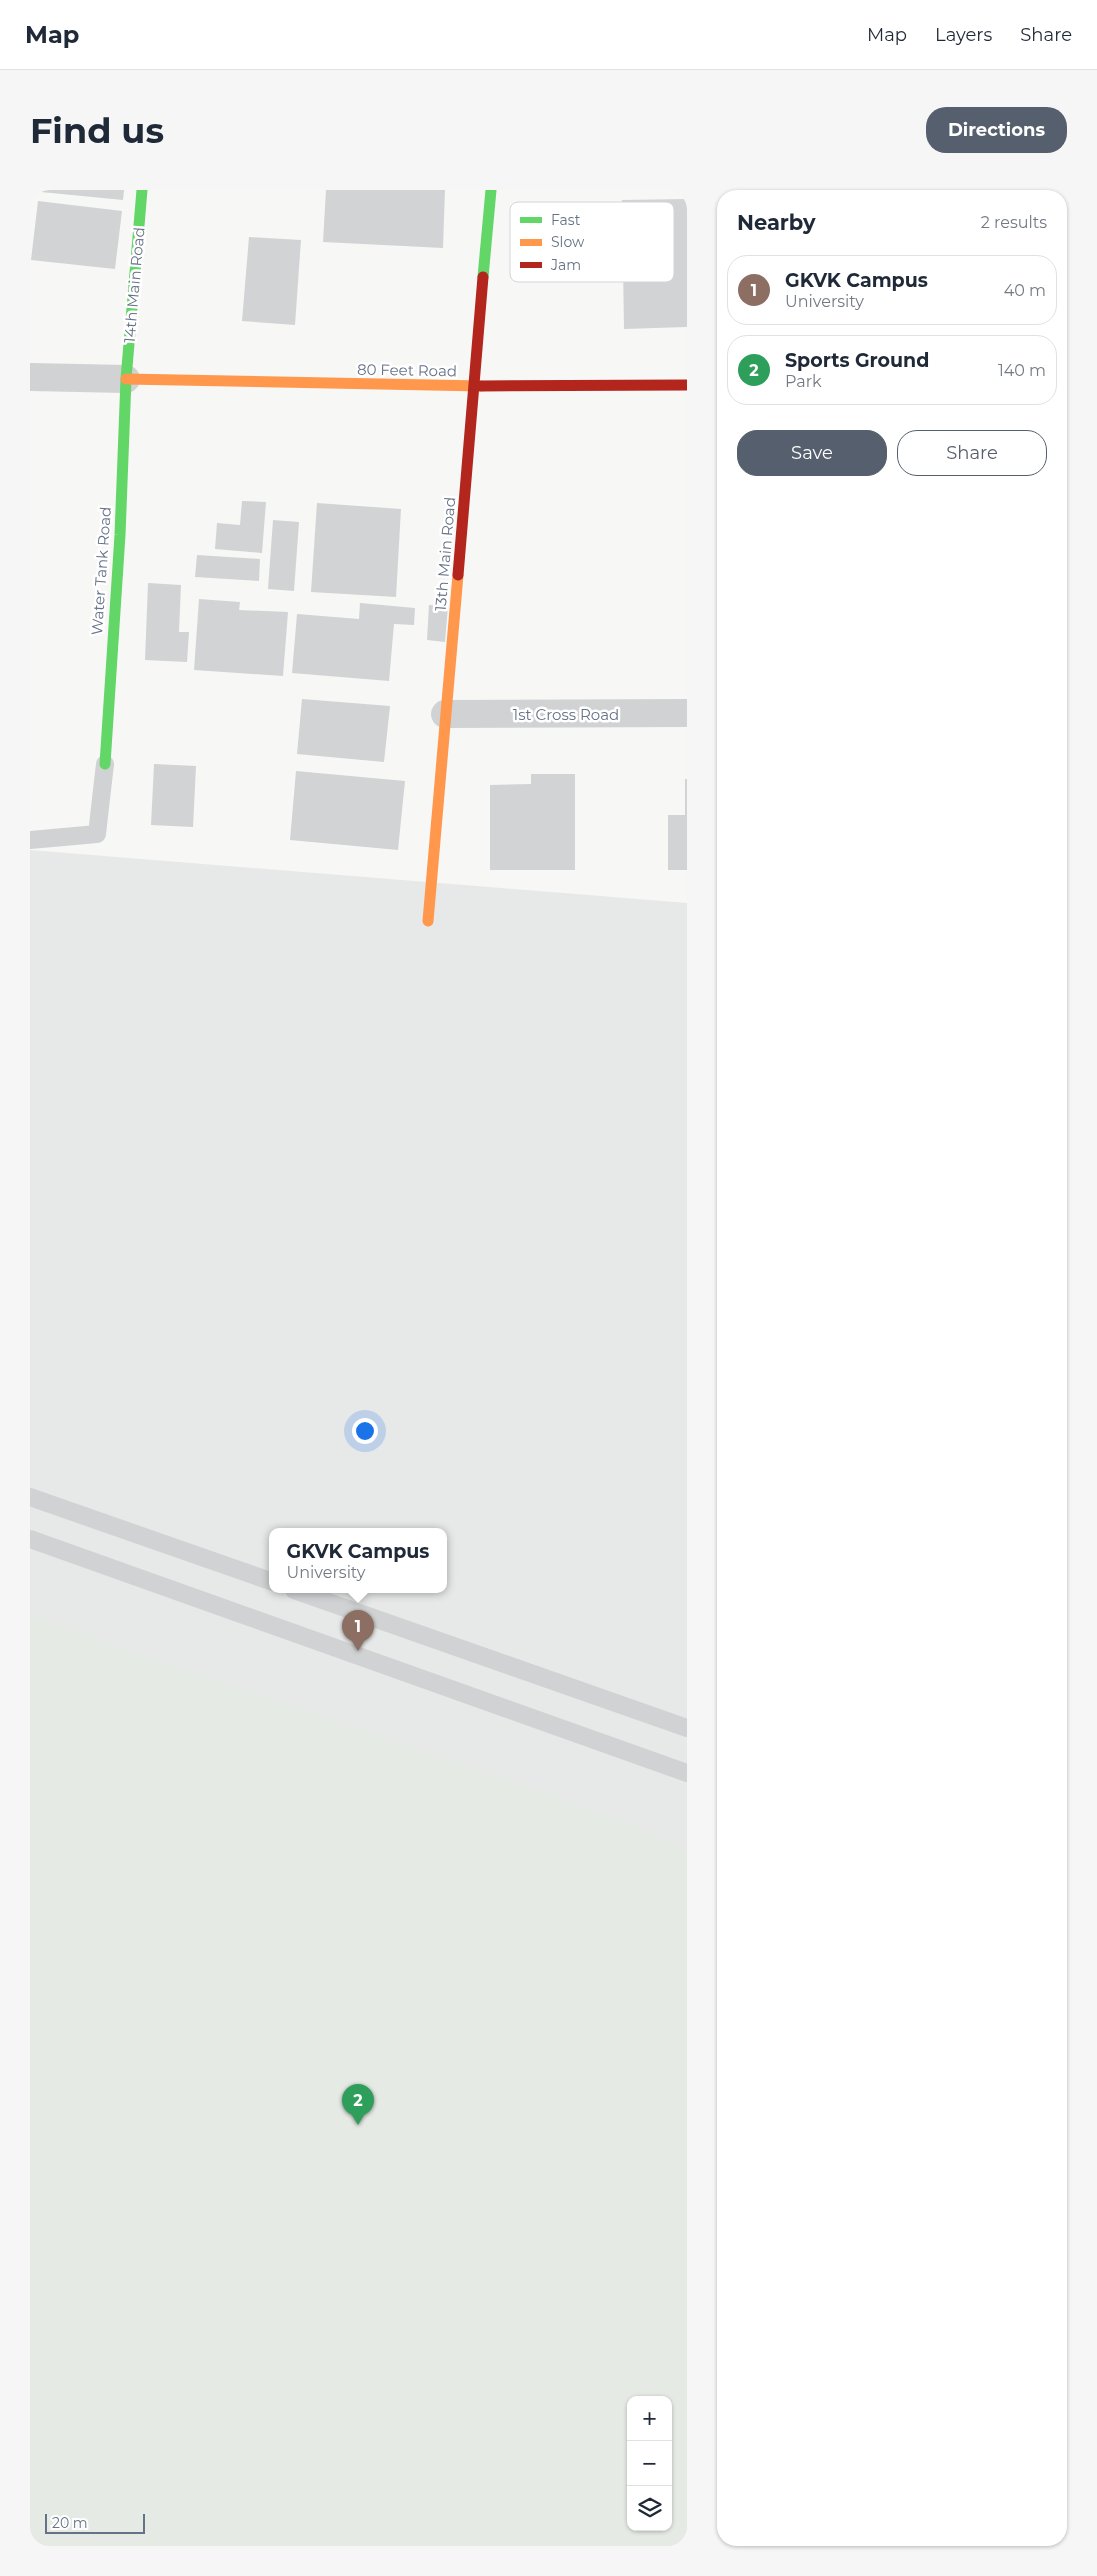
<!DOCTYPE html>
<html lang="en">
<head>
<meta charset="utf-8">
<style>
	:root { --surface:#fff; --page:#f6f6f7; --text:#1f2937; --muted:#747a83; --line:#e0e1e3; --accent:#565f6d }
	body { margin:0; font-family:Montserrat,sans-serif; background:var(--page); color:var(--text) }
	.controls { position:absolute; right:15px; bottom:15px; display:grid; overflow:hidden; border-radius:10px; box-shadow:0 1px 4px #0004 }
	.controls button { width:45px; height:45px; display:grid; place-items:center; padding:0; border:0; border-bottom:1px solid var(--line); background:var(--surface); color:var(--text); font:25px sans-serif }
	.scale { position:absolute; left:15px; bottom:12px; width:100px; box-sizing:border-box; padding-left:5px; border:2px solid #667287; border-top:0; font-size:14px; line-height:18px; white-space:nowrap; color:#667287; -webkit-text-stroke:4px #fff; paint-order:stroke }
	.you { position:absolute; left:334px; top:1240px; width:18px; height:18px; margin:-12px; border:4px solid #fff; border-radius:50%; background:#1a73e8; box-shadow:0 0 0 8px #1a73e833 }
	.badge { display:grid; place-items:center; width:32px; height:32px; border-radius:50%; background:var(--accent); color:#fff; font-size:16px; font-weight:700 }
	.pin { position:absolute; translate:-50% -41px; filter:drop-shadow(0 1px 2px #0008) }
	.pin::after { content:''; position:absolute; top:26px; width:18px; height:15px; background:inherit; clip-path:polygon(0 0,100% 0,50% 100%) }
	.popup { position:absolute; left:239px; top:1338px; width:178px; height:65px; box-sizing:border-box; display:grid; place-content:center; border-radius:10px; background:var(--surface); filter:drop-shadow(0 1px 4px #0005); font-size:16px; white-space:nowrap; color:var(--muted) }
	.popup b { font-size:19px; color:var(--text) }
	.popup::after { content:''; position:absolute; left:50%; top:100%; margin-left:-10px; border:10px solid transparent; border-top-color:var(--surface) }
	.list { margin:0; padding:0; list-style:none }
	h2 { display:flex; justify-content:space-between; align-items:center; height:65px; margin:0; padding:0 20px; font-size:21px }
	h2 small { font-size:16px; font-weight:400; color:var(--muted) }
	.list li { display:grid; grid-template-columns:32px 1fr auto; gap:15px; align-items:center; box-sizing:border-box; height:70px; margin:0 10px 10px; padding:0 10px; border:1px solid var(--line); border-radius:20px }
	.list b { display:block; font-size:19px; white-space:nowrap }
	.list p { margin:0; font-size:16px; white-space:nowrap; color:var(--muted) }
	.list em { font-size:16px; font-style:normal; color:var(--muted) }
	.actions { display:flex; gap:10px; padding:15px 20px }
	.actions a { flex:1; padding:11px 0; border:1px solid var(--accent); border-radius:20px; text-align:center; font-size:18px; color:var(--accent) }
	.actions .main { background:var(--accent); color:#fff }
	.icon { flex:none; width:28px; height:28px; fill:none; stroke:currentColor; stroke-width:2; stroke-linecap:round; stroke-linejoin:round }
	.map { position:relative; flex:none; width:657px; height:2356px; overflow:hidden; border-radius:20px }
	header { display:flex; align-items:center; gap:30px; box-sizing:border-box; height:70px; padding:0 25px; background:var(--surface); border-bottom:1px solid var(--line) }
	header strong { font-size:24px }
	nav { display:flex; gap:28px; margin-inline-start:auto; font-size:18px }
	.intro { display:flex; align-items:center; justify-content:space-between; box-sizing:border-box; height:120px; padding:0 30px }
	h1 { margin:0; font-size:35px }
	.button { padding:12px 22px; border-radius:20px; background:var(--accent); color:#fff; font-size:18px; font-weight:700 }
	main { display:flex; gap:30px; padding:0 30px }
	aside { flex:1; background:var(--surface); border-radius:20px; box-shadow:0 1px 4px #0004 }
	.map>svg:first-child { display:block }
	.built { fill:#e7e8e8; fill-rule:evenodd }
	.green { fill:#e6eae4; fill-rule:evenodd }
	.building { fill:#d2d3d4 }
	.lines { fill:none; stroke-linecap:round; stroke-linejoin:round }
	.lane { stroke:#d1d2d3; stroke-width:18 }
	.street { stroke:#d1d2d3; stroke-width:28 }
	.fast { stroke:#63d668; stroke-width:11 }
	.slow { stroke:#ff974d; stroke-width:11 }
	.jam { stroke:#b3261e; stroke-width:11 }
	.labels { text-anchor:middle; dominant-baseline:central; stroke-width:5; stroke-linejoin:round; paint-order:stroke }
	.street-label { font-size:15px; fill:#667287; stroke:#fff }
	.key { fill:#fff; stroke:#d1d5db; stroke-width:1 }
	.key-label { font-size:14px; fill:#667287 }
</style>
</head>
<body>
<header>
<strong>Map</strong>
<nav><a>Map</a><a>Layers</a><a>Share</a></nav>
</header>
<div class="intro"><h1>Find us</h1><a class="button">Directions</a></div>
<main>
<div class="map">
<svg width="657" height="2356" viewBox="0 0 657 2356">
	<rect width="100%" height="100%" fill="#f7f7f6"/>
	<path class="built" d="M0,660l657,53v1643h-657zM243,1342h170v58h-170zM601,2210h37v127h-37z"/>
	<path class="green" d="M0,1425l581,201 76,33v697h-657zM601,2210h37v127h-37z"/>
	<g class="building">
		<polygon points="11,0 94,0 93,10 11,2"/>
		<polygon points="296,0 415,0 413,58 293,52"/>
		<polygon points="657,9 657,137 594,139 592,10"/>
		<polygon points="8,11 92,21 85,79 1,70"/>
		<polygon points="219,47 271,50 265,135 212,131"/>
		<polygon points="212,311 236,312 232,363 185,359 187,333 210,335"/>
		<polygon points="287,313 371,319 366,407 281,402"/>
		<polygon points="243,330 269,332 264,401 238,399"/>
		<polygon points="167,365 230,369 229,391 165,387"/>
		<polygon points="118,393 151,395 149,442 159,442 157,472 115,470"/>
		<polygon points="169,409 210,412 209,420 258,422 253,486 164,480"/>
		<polygon points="330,413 385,418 384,435 364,434 359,491 262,483 267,424 329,429"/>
		<polygon points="399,415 418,416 415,452 397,450"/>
		<polygon points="272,509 360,516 354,572 267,564"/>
		<polygon points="124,574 166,576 163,637 121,635"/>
		<polygon points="266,581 375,591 368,660 260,650"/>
		<polygon points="501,584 545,584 545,680 460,680 460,595 501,594"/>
		<polygon points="655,589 657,589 657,680 638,680 638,625 655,625"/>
	</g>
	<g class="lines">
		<g class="lane">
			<polyline points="0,650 67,644 75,574"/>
			<polyline points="0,1307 243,1392"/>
			<polyline points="0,1349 657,1583"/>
			<polyline points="264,1400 657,1538"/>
		</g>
		<g class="street">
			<polyline points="0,187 96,189"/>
			<polyline points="415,524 657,523"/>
		</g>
		<g class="fast">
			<polyline points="453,87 461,0"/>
			<polyline points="75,574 90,345 96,189 112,0"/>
		</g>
		<g class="slow">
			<polyline points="96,189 451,196"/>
			<polyline points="398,731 428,385"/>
		</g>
		<g class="jam">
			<polyline points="451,196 657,195"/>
			<polyline points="428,385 453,87"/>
		</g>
	</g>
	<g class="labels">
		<g class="street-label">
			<text transform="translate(104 95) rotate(-85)">14th Main Road</text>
			<text transform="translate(377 180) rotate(1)">80 Feet Road</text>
			<text transform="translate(415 364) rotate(-85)">13th Main Road</text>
			<text transform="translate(71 381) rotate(-86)">Water Tank Road</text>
			<text x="536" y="524">1st Cross Road</text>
		</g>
	</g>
	<rect x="480" y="12" width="164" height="80" rx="8" class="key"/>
	<rect x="490" y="27" width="22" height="6" fill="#63d668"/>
	<rect x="490" y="49" width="22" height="7" fill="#ff974d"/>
	<rect x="490" y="72" width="22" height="6" fill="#b3261e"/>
	<g class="key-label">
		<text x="521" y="35">Fast</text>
		<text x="521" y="57">Slow</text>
		<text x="521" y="80">Jam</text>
	</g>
</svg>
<div class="controls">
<button>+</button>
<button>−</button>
<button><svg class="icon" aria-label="layers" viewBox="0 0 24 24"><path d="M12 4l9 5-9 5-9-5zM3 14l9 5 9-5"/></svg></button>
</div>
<div class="scale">20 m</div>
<div class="you"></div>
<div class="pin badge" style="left:328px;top:1461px;background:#8d6e63">1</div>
<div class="popup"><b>GKVK Campus</b>University</div>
<div class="pin badge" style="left:328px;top:1935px;background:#2e9e5b">2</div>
</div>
<aside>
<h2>Nearby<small>2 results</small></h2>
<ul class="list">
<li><span class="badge" style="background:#8d6e63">1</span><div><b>GKVK Campus</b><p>University</p></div><em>40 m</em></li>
<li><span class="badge" style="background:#2e9e5b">2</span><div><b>Sports Ground</b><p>Park</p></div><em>140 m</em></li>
</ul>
<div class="actions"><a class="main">Save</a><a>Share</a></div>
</aside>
</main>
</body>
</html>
